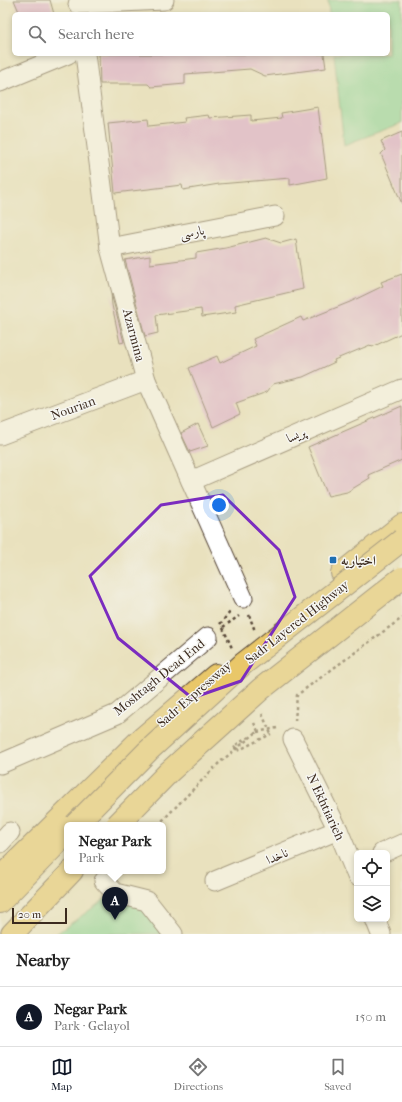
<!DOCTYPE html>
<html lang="en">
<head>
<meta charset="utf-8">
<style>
	:root { --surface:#fff; --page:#f6f6f6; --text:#222; --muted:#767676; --line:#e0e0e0; --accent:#111827 }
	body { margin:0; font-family:"IM FELL French Canon",Amiri,serif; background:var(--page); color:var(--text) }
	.controls { position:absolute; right:12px; bottom:12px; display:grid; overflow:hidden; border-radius:6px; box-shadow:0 2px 6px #0003 }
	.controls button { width:36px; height:36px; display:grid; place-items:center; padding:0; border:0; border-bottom:1px solid var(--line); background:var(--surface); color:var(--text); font:20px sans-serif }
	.scale { position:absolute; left:12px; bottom:10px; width:55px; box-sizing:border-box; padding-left:4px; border:2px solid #3b2a1e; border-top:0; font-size:11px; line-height:14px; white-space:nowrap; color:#3b2a1e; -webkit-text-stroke:3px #f6f6f2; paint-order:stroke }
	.you { position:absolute; left:219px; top:505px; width:14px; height:14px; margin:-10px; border:3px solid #fff; border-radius:50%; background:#1a73e8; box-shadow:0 0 0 6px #1a73e833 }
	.badge { display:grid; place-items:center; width:26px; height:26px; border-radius:50%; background:var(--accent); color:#fff; font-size:13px; font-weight:700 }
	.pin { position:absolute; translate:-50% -33px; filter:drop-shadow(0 1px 2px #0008) }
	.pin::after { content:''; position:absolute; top:21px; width:14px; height:12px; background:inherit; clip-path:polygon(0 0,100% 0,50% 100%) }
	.popup { position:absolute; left:64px; top:822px; width:102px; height:52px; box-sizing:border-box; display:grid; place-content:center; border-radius:6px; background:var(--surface); filter:drop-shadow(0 1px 3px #0005); font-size:13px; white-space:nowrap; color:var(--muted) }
	.popup b { font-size:15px; color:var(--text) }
	.popup::after { content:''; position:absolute; left:50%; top:100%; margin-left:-8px; border:8px solid transparent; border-top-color:var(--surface) }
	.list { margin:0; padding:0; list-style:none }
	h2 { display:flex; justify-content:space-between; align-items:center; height:52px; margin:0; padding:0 16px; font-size:17px }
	h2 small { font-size:13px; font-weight:400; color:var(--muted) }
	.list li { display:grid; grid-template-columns:26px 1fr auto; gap:12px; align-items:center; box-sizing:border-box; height:60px; padding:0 16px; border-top:1px solid var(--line) }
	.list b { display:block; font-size:15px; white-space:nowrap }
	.list p { margin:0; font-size:13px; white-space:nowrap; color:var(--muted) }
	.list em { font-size:13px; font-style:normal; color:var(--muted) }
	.icon { flex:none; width:22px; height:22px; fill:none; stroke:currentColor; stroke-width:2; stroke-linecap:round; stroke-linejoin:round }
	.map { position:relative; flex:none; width:402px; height:934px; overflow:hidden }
	.search { position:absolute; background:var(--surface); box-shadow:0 2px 6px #0003; left:12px; right:12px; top:12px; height:44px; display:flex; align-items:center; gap:10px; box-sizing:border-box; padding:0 14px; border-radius:6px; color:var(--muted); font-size:15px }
	.sheet { height:112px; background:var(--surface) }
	nav { display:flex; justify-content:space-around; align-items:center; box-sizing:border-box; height:56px; border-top:1px solid var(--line); background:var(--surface); font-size:11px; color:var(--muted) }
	nav a { display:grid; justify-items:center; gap:2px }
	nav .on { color:var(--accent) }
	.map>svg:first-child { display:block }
	.green { fill:#7fd69b; stroke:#5d805c }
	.building { fill:#da9ed5 }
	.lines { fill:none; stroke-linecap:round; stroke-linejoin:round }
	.minor-casing { stroke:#554536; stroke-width:21 }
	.highway-casing { stroke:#554536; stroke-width:24 }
	.path { stroke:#554536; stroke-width:2.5; stroke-dasharray:3 3; stroke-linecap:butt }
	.minor { stroke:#fff; stroke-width:19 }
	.highway { stroke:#e9c769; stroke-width:22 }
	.highway-bridge-casing { stroke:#554536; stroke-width:24; stroke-linecap:butt }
	.path-bridge { stroke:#554536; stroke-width:2.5; stroke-dasharray:3 3; stroke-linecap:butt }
	.highway-bridge { stroke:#e9c769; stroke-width:22 }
	.marked { fill:none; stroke:#7b2cbf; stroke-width:3; stroke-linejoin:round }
	.poi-dot { fill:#1f6fb2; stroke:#f6f6f2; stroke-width:1.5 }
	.labels { text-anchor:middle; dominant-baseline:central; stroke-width:3; stroke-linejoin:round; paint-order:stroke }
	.street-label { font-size:13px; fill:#3b2a1e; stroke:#f6f6f2 }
	.poi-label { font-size:13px; font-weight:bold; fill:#3b2a1e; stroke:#f6f6f2; text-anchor:start }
</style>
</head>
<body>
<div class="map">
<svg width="402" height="934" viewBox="0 0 402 934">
	<rect width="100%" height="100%" fill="#f6f6f2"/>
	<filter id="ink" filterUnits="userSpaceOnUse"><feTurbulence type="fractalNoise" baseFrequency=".025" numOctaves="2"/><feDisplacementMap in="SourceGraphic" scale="8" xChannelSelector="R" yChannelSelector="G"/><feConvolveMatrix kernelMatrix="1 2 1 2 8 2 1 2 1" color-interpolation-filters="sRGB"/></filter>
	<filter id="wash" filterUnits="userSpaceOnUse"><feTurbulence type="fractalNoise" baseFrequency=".012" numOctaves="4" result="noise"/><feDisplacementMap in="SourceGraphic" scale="16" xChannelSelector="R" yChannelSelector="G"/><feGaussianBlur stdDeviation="0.9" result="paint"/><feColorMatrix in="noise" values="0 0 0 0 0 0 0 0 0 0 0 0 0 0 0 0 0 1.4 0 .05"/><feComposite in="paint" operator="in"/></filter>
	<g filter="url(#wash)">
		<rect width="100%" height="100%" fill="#e9e1be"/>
		<g class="green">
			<polygon points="328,0 402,0 402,123 344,145 334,54 388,54 388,14 329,14"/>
			<polygon points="108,897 143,905 165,934 56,934"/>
		</g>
		<g id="blocks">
			<g class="building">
				<polygon points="14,0 50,0 54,14 20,14"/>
				<polygon points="99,54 324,54 326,68 265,76 250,69 185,74 185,84 151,87 148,84 100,84"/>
				<polygon points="318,107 327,178 290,185 290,178 219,184 183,190 182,185 115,193 108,123 148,119 149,126 185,122 184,118 209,115 210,118 251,115 251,121 282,118 281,113"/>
				<polygon points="402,132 402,204 381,154 385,150 381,141"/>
				<polygon points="266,238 281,243 296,239 303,289 235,305 236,312 202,317 201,309 156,315 158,333 145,336 125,260 150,256 150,264 196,258 196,253 226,248"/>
				<polygon points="402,274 402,333 372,347 370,345 334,360 335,362 303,377 273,384 267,392 236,403 240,414 213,427 189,368 217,356 220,363 256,346 253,339 301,317 303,321 350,302 383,286 381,282"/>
				<polygon points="111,293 124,342 120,343 112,305"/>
				<polygon points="402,406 402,460 368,475 370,478 347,492 328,496 308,447"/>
				<polygon points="198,424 208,446 190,452 181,433"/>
			</g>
		</g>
	</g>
	<g filter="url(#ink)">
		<use href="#blocks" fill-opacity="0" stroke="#554536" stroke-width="1"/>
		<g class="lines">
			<g class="minor-casing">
				<g id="minor">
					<polyline points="78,4 164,0"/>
					<polyline points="85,54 110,248 146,380 243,598"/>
					<polyline points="0,82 68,54"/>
					<polyline points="110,248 275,216"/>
					<polyline points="0,435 146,380"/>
					<polyline points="191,481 402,389"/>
					<polyline points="293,739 338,830 357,876"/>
					<polyline points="0,764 117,714 208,637"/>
					<polyline points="0,843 10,832"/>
					<polyline points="382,853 402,844"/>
					<polyline points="104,881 115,893 147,901 173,934"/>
					<polyline points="215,881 338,830"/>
					<polyline points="375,919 381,934"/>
				</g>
			</g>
			<g class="highway-casing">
				<g id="highway">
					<polyline points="342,573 402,525"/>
					<polyline points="0,878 139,741 216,675"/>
					<polyline points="0,902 67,833"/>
					<polyline points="12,934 72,871"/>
				</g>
			</g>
			<g class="path">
				<polyline points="249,615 255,631"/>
				<polyline points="220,624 231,611"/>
				<polyline points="223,627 239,616"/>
				<polyline points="295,721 297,695 402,618"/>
				<polyline points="254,723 258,731"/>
				<polyline points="257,732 277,728"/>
				<polyline points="249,737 234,746 237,751 271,734"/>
				<polyline points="158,825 219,763 258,731"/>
			</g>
			<use href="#minor" class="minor"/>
			<use href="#highway" class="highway"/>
			<g class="highway-bridge-casing">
				<g id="highway-bridge">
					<polyline points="75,825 148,751 243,664 402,540"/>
					<polyline points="117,825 169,772 261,689 402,578"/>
				</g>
			</g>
			<g class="path-bridge">
				<polyline points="223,628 232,648"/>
				<polyline points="262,714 271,734"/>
			</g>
			<use href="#highway-bridge" class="highway-bridge"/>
		</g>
	</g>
	<path d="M0 0H402V934H0ZM223,495l56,55 16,47 -54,84 -49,17 -74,-60 -28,-62 71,-71z" fill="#e9e1be" fill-opacity=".55" fill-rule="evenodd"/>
	<path class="marked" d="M223,495l56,55 16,47 -54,84 -49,17 -74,-60 -28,-62 71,-71z"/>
	<rect class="poi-dot" x="329" y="556" width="8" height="8" rx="2"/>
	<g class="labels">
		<g class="street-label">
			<text transform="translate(192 232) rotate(-11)">پارسی</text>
			<text transform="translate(134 335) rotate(75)">Azarmina</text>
			<text transform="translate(73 408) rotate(-20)">Nourian</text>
			<text transform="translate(296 435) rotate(-23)">پریسا</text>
			<text transform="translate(297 622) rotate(-38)">Sadr Layered Highway</text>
			<text transform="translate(159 677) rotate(-39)">Moshtagh Dead End</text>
			<text transform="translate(194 694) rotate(-41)">Sadr Expressway</text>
			<text transform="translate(326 807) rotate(65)">N Ekhtiarieh</text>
			<text transform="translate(277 856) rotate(-23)">ناخدا</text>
		</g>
		<g class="poi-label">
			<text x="341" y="560">اختیاریه</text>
		</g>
	</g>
</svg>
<div class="controls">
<button><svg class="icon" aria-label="locate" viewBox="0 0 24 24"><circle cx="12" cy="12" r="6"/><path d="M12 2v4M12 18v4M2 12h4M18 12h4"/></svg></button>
<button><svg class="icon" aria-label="layers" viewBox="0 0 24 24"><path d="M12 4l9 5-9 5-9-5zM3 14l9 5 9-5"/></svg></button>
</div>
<div class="scale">20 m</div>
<div class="you"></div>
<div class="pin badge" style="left:115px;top:920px">A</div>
<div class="popup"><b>Negar Park</b>Park</div>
<div class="search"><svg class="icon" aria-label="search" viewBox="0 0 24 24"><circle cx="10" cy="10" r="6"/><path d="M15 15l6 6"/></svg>Search here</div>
</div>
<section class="sheet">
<h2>Nearby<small></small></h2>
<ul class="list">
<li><span class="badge">A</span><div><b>Negar Park</b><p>Park · Gelayol</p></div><em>150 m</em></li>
</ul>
</section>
<nav>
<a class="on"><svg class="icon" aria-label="map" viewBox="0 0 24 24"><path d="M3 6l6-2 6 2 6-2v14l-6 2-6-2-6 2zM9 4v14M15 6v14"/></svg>Map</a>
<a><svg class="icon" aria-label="directions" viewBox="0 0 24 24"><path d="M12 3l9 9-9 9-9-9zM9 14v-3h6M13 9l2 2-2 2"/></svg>Directions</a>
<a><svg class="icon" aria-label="saved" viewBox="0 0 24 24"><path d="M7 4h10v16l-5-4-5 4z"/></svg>Saved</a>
</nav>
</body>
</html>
